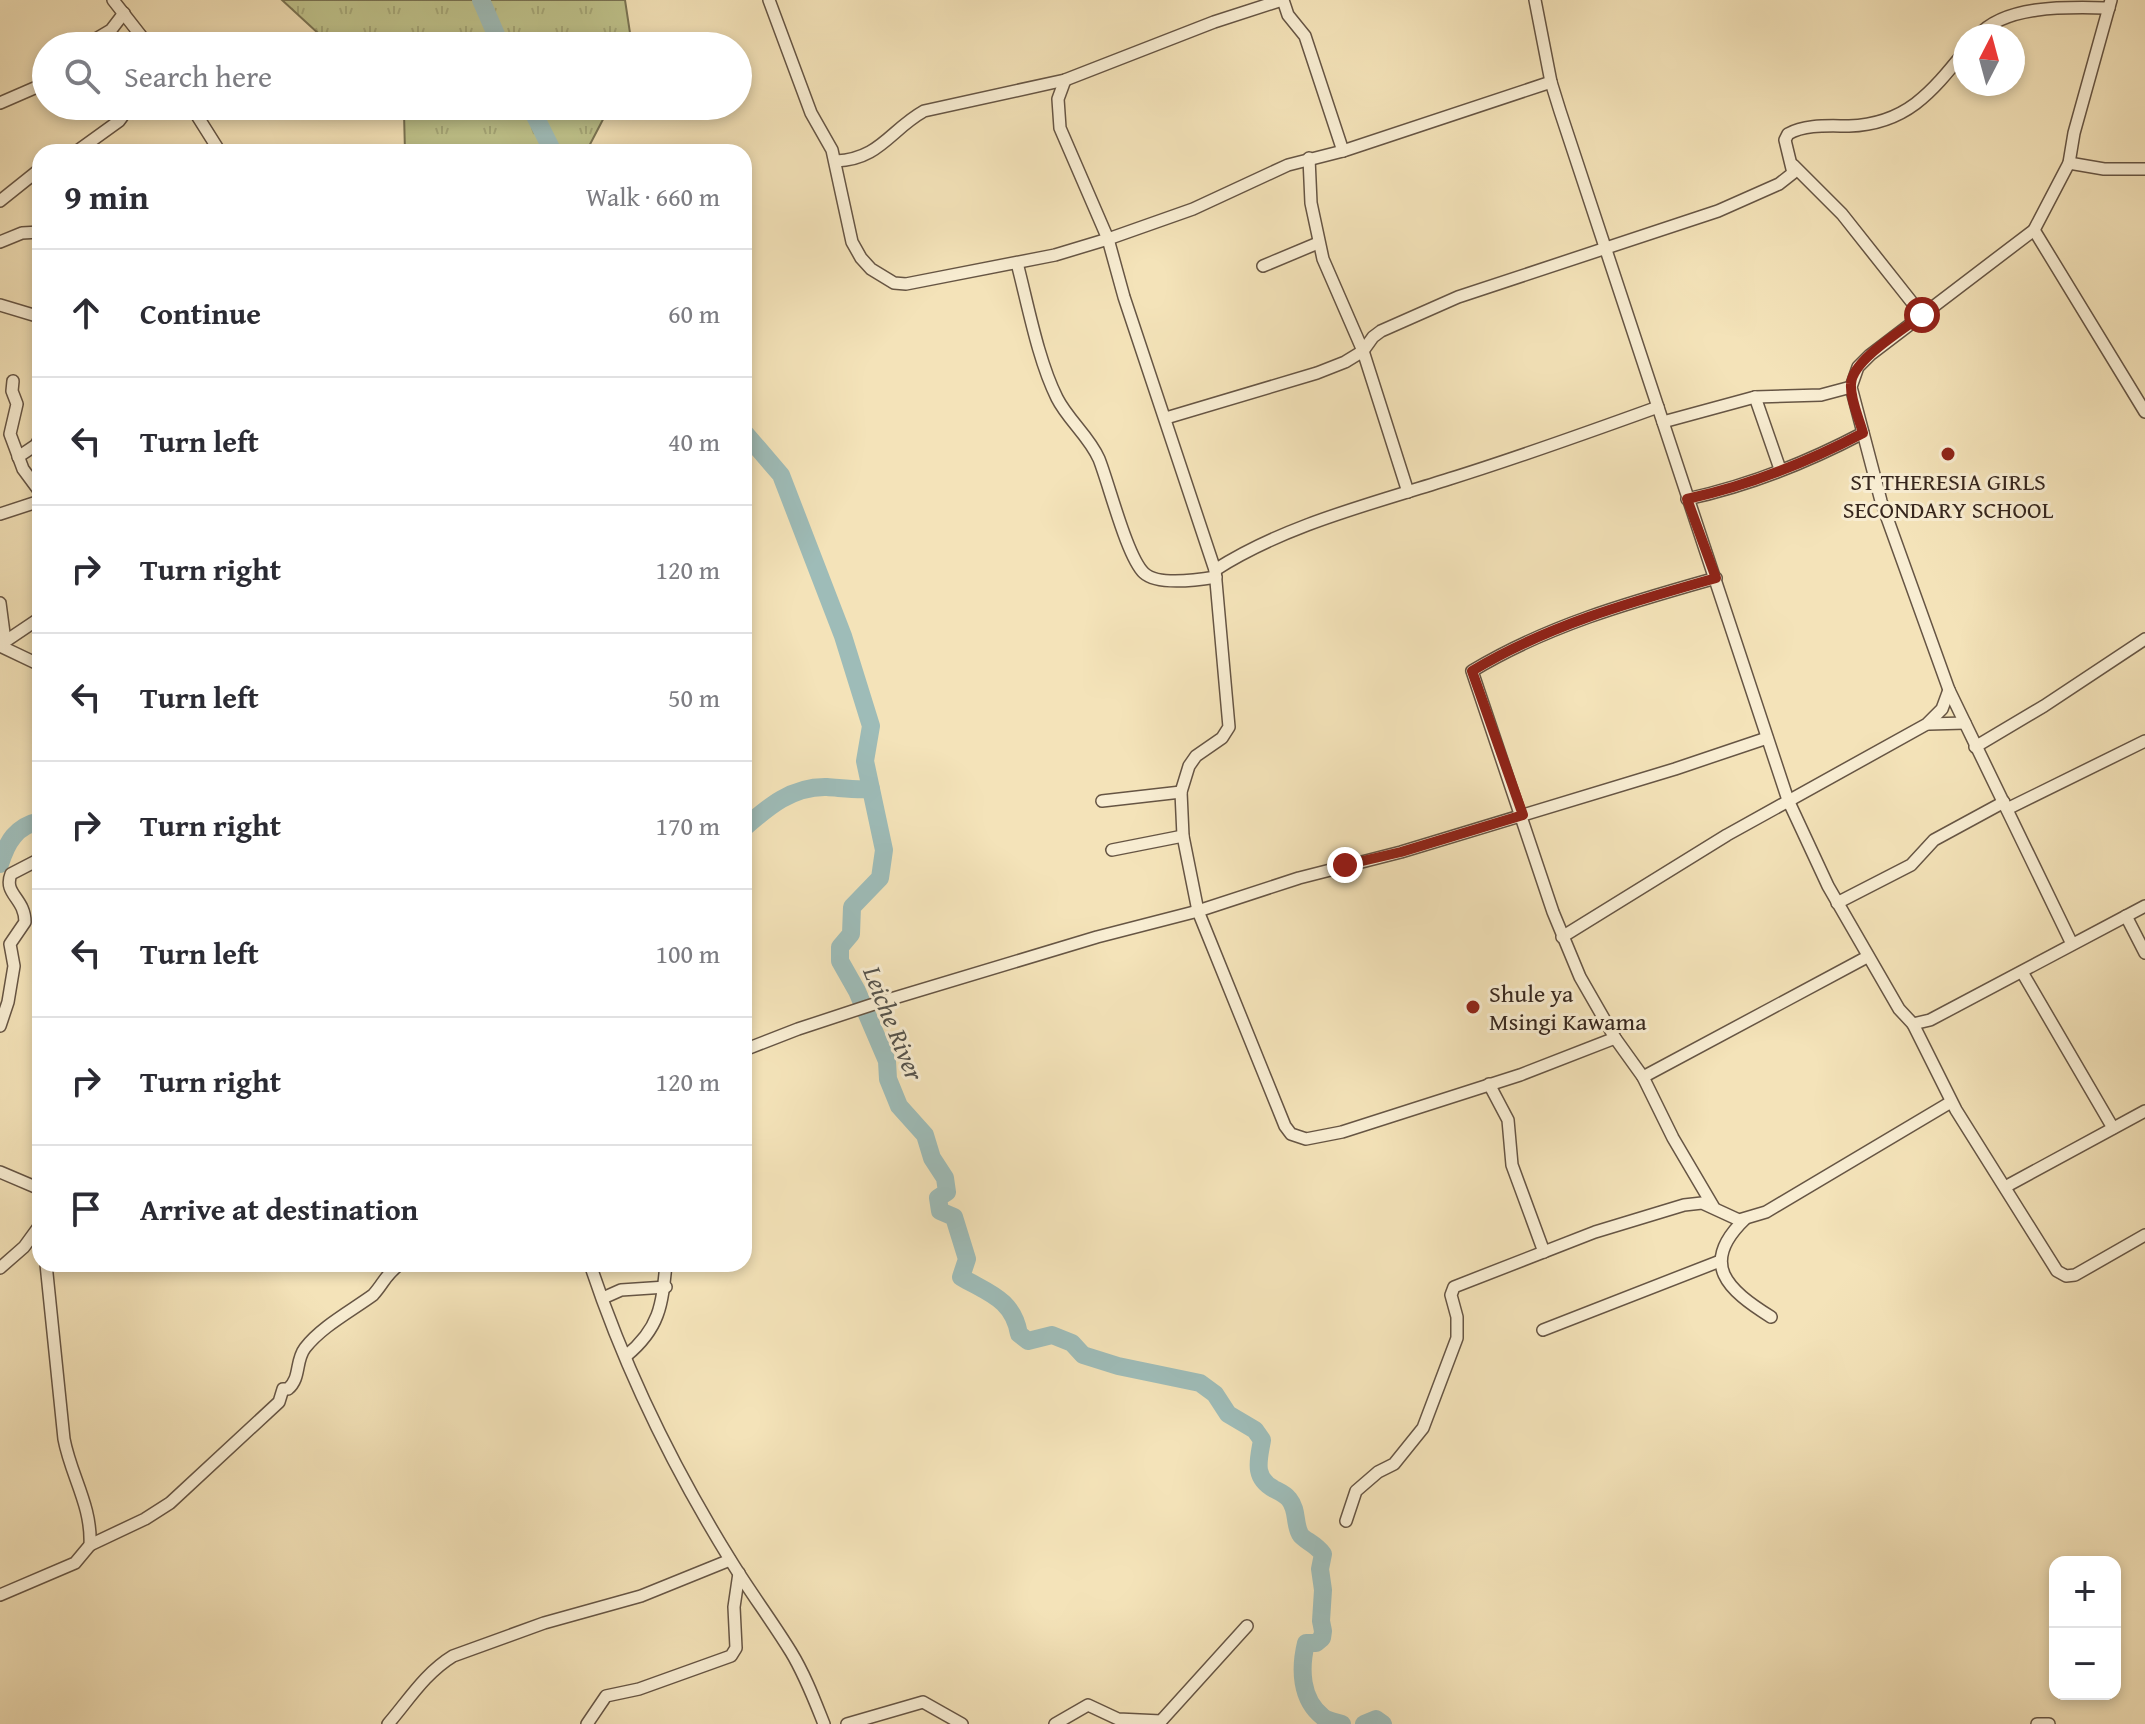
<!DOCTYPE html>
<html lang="en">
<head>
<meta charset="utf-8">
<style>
	:root { --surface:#fff; --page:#f2f2f3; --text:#2b2b33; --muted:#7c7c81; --line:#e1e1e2 }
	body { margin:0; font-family:"Gentium Book Plus",serif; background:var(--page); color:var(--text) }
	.controls { position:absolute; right:24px; bottom:24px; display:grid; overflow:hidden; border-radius:16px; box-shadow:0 4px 12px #0003 }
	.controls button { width:72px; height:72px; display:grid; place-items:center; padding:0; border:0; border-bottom:2px solid var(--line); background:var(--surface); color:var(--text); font:40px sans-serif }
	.compass { position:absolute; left:1953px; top:24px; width:72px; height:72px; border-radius:50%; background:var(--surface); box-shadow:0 4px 12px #0003; rotate:6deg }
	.stop { position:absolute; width:24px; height:24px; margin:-18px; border:6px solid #8f2418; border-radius:50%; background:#fff }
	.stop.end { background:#8f2418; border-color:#fff; box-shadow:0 2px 8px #0008 }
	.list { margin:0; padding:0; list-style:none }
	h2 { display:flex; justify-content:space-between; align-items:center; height:104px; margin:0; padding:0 32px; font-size:34px }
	h2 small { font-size:26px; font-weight:400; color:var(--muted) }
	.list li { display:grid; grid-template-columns:52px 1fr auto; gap:24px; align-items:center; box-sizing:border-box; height:128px; padding:0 32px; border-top:2px solid var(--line) }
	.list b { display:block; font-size:30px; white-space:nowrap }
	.list em { font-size:26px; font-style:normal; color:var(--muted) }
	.icon { flex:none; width:44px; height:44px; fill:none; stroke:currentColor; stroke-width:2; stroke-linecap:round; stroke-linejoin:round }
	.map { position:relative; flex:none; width:2145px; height:1724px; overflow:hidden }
	.search { position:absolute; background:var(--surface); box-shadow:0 4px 12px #0003; left:32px; top:32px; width:720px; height:88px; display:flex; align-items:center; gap:20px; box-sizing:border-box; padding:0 28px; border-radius:44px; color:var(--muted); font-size:30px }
	.panel { position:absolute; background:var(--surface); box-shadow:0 4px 12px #0003; left:32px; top:144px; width:720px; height:1128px; border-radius:24px }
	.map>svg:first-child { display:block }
	.grass { fill:url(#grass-tufts); stroke:#7a7454; stroke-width:2 }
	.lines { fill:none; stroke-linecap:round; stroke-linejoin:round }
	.river { stroke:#9ebcb8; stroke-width:18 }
	.street-casing { stroke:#654; stroke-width:14 }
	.street { stroke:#f8edd2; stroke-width:11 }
	.route { stroke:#8f2418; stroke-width:10 }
	.poi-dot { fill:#8f2418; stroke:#f8edd2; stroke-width:3 }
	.labels { text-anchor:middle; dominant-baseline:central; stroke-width:6; stroke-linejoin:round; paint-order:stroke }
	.poi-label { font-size:24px; fill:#36261d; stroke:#f8edd2 }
	.water-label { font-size:26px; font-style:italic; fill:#55534c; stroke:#f8edd2 }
</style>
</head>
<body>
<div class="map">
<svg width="2145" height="1724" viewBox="0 0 2145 1724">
	<defs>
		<pattern id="grass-tufts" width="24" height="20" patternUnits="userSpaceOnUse" patternTransform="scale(2)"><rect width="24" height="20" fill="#bfc38c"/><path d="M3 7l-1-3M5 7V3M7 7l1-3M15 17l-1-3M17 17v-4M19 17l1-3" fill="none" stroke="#a5a778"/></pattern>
	</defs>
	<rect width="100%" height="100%" fill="#f4e3b9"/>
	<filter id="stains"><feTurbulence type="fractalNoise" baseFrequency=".0025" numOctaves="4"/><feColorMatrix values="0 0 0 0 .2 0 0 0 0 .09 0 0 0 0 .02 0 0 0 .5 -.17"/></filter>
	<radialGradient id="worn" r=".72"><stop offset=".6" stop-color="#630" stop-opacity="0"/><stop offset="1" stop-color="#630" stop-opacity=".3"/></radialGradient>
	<g class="grass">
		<polygon points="282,0 625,0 632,46 332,46"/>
		<polygon points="397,106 610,106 586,152 405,152 404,113"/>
	</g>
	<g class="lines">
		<g class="river">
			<polyline points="481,0 501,46"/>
			<polyline points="530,106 553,152"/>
			<path d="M744,432l37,43 62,161 28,90 -6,35 19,89 -4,28 -28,29 -1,27 -11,13v14l17,30 30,70 1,18 11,27 26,29 7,23 13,20 2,14 -9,6 2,13 14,6 13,42 -6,18c27,16 52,22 58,57l9,7 24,-6 20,8 11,12 35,11 82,17 15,11 13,20 27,16 7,10c-3,19 -10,37 12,49 6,3 11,5 15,10 9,11 5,24 11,35 3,6 15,9 23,20l-3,15 3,21 -2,31 2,10 -1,7 -6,5h-10c-6,25 -6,56 17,74 5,4 13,5 19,7"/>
			<path d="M744,828c24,-21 48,-42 83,-41 15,1 28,3 44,2"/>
			<path d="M0,864c7,-22 16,-38 40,-43"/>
			<polyline points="1364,1724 1376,1719 1383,1724"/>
		</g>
		<g class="street-casing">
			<g id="street">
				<polyline points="113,0 149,46"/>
				<polyline points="769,0 811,113 832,150 852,242 861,258 871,269 894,283 906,284 1055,255 1108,239 1193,209 1288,165 1343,151 1551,82"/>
				<polyline points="1283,0 1288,15 1305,36 1343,151"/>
				<polyline points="1535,0 1551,82 1560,111 1788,800 1828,886 1899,1009 1913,1024 1930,1020 2145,906"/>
				<path d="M1978,36c27,-32 93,-29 131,-28"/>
				<polyline points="84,46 111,30 124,13"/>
				<polyline points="1065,80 1058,99 1060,128 1108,239 1124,297 1215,570 1229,727 1222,738 1196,756 1189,766 1181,792 1183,836 1198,911 1285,1126 1291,1134 1306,1139 1342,1132 1520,1075 1615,1038"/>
				<polyline points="0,103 46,83"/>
				<polyline points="191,106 220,152"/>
				<polyline points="76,152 119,121 130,106"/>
				<polyline points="1309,158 1311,203 1323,259 1363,351 1408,492"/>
				<path d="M836,161c44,-2 54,-31 88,-50l141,-31 149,-58 68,-22"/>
				<polyline points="2069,163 2104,169 2145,169"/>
				<polyline points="1793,165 1842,214 1922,315"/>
				<polyline points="0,201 40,169"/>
				<polyline points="2034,230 2145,412"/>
				<polyline points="0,242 22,233 40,232"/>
				<path d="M1017,263c11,42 21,97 40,135 11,22 32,38 42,61 10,25 28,98 45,114 14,13 54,7 72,4"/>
				<polyline points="1263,266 1318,243"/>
				<polyline points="0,305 40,317"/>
				<polyline points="13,381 12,391 17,404 10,434 23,469 40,492"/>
				<polyline points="1755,397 1780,469"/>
				<path d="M1166,418l151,-45 28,-11 18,-11 10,-14 8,-6 77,-34 260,-86 61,-27 14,-11 -8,-33 3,-6c17,-10 41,-8 61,-8 57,-2 82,-33 116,-75"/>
				<polyline points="1663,422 1755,397 1821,395 1851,387"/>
				<polyline points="18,457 36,445 40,438"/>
				<path d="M1687,499c60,-13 121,-37 176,-66"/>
				<polyline points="0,514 40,501"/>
				<path d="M1215,570c70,-45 156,-66 234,-91 71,-22 140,-47 209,-72"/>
				<polyline points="0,603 5,641"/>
				<polyline points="0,645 40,618"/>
				<polyline points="0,646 40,665"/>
				<polyline points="1929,724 1965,723"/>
				<polyline points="1975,747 2044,706 2145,639"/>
				<polyline points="1102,801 1181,792"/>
				<polyline points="2007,809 2145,741"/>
				<polyline points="1112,850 1183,836"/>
				<polyline points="1837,903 1911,865 1934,840 2004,802"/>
				<polyline points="2126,916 2145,953"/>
				<polyline points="1562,937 1727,835 1927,724 1942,709 1949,690"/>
				<polyline points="2072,944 1949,690 1881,501 1851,387 1858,367 1870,355 2034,230 2069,163 2074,133 2111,0"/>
				<polyline points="2022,972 2113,1128"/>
				<polyline points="1913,1024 1956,1110 2057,1271 2066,1276 2075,1275 2145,1235"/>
				<path d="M0,1026l8,-24 6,-36 -4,-22 15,-22c0,-24 -22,-28 -14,-48l29,-15"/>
				<polyline points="744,1050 798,1029 871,1005 1097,937 1198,911 1299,878 1401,852 1675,769 1767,738"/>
				<polyline points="1643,1077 1867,957"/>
				<polyline points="1489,1084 1508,1120 1512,1165 1544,1252"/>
				<polyline points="0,1172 40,1189"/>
				<polyline points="2005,1187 2145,1111"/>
				<path d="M1713,1206l-40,-68 -30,-61 -28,-39 -35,-61 -27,-65 -81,-241c76,-46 159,-69 244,-93"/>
				<path d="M1745,1219c-47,45 -17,71 26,98"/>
				<path d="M590,1264c34,103 84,205 141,297 19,31 41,60 60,91 14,23 23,47 33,72"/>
				<polyline points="0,1268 24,1247 40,1225"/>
				<polyline points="603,1298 621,1290 666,1287"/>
				<polyline points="1543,1330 1720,1261"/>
				<path d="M626,1356c34,-28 36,-51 40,-92"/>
				<polyline points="1346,1521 1356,1491 1378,1472 1394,1464 1423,1428 1457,1338 1457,1317 1451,1295 1454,1287 1595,1232 1684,1205 1702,1203 1739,1220 1766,1212 1951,1102"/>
				<path d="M90,1545l55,-26 25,-16 109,-101 4,-13h5c13,-11 7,-28 17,-41 16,-21 46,-37 68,-53 11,-12 12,-20 27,-31"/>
				<path d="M0,1595l75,-32 15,-18c2,-39 -19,-69 -26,-106l-18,-175"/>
				<path d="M388,1724c20,-23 37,-51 65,-68l91,-33 97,-27 89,-36"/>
				<polyline points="587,1724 606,1696 639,1689 731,1656 736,1648 734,1607 739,1573"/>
				<polyline points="847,1724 923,1702 962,1724"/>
				<polyline points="1055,1724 1088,1705 1118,1719 1161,1721 1247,1626"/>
				<polyline points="2037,1724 2049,1724"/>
			</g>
		</g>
		<use href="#street" class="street"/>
	</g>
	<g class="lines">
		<path class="route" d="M1345,865l56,-13 122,-37 -51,-144c76,-46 159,-69 244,-93l-29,-79c60,-13 121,-37 176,-66 -4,-15 -13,-34 -12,-49 1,-24 52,-54 71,-69"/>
	</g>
	<g class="poi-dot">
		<circle cx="1948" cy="454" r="8"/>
		<circle cx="1473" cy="1007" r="8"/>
	</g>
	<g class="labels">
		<g class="poi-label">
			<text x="1948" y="481">ST THERESIA GIRLS<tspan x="1948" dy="28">SECONDARY SCHOOL</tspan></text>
			<text x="1489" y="993" text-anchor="start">Shule ya<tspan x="1489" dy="28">Msingi Kawama</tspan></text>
		</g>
		<g class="water-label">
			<text transform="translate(894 1023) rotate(68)">Leiche River</text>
		</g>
	</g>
	<rect width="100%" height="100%" filter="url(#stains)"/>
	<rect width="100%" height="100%" fill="url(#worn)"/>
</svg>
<div class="controls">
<button>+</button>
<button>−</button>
</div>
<svg class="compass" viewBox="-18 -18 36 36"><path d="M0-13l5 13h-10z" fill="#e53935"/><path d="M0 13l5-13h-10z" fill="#7c7c81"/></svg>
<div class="stop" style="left:1922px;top:315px"></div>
<div class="stop end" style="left:1345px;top:865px"></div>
<div class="search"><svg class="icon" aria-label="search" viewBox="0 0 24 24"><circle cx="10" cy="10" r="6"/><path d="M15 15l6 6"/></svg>Search here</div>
<section class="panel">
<h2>9 min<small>Walk · 660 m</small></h2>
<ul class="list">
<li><svg class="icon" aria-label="ahead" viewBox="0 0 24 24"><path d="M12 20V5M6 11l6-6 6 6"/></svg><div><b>Continue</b></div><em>60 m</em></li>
<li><svg class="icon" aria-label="left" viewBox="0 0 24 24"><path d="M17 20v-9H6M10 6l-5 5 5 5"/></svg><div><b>Turn left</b></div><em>40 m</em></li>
<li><svg class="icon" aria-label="right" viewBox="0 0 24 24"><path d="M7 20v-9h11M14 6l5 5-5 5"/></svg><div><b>Turn right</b></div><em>120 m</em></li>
<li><svg class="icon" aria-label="left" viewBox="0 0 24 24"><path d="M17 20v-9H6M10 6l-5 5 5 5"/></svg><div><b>Turn left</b></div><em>50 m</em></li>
<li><svg class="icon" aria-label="right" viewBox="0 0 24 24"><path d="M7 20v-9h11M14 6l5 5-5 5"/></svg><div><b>Turn right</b></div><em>170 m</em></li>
<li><svg class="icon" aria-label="left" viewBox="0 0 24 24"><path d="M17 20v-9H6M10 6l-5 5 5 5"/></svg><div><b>Turn left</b></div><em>100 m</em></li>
<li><svg class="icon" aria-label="right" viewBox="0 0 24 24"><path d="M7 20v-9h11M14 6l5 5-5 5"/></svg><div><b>Turn right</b></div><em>120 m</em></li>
<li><svg class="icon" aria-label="arrive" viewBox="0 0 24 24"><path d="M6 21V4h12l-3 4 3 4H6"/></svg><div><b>Arrive at destination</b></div></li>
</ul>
</section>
</div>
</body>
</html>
